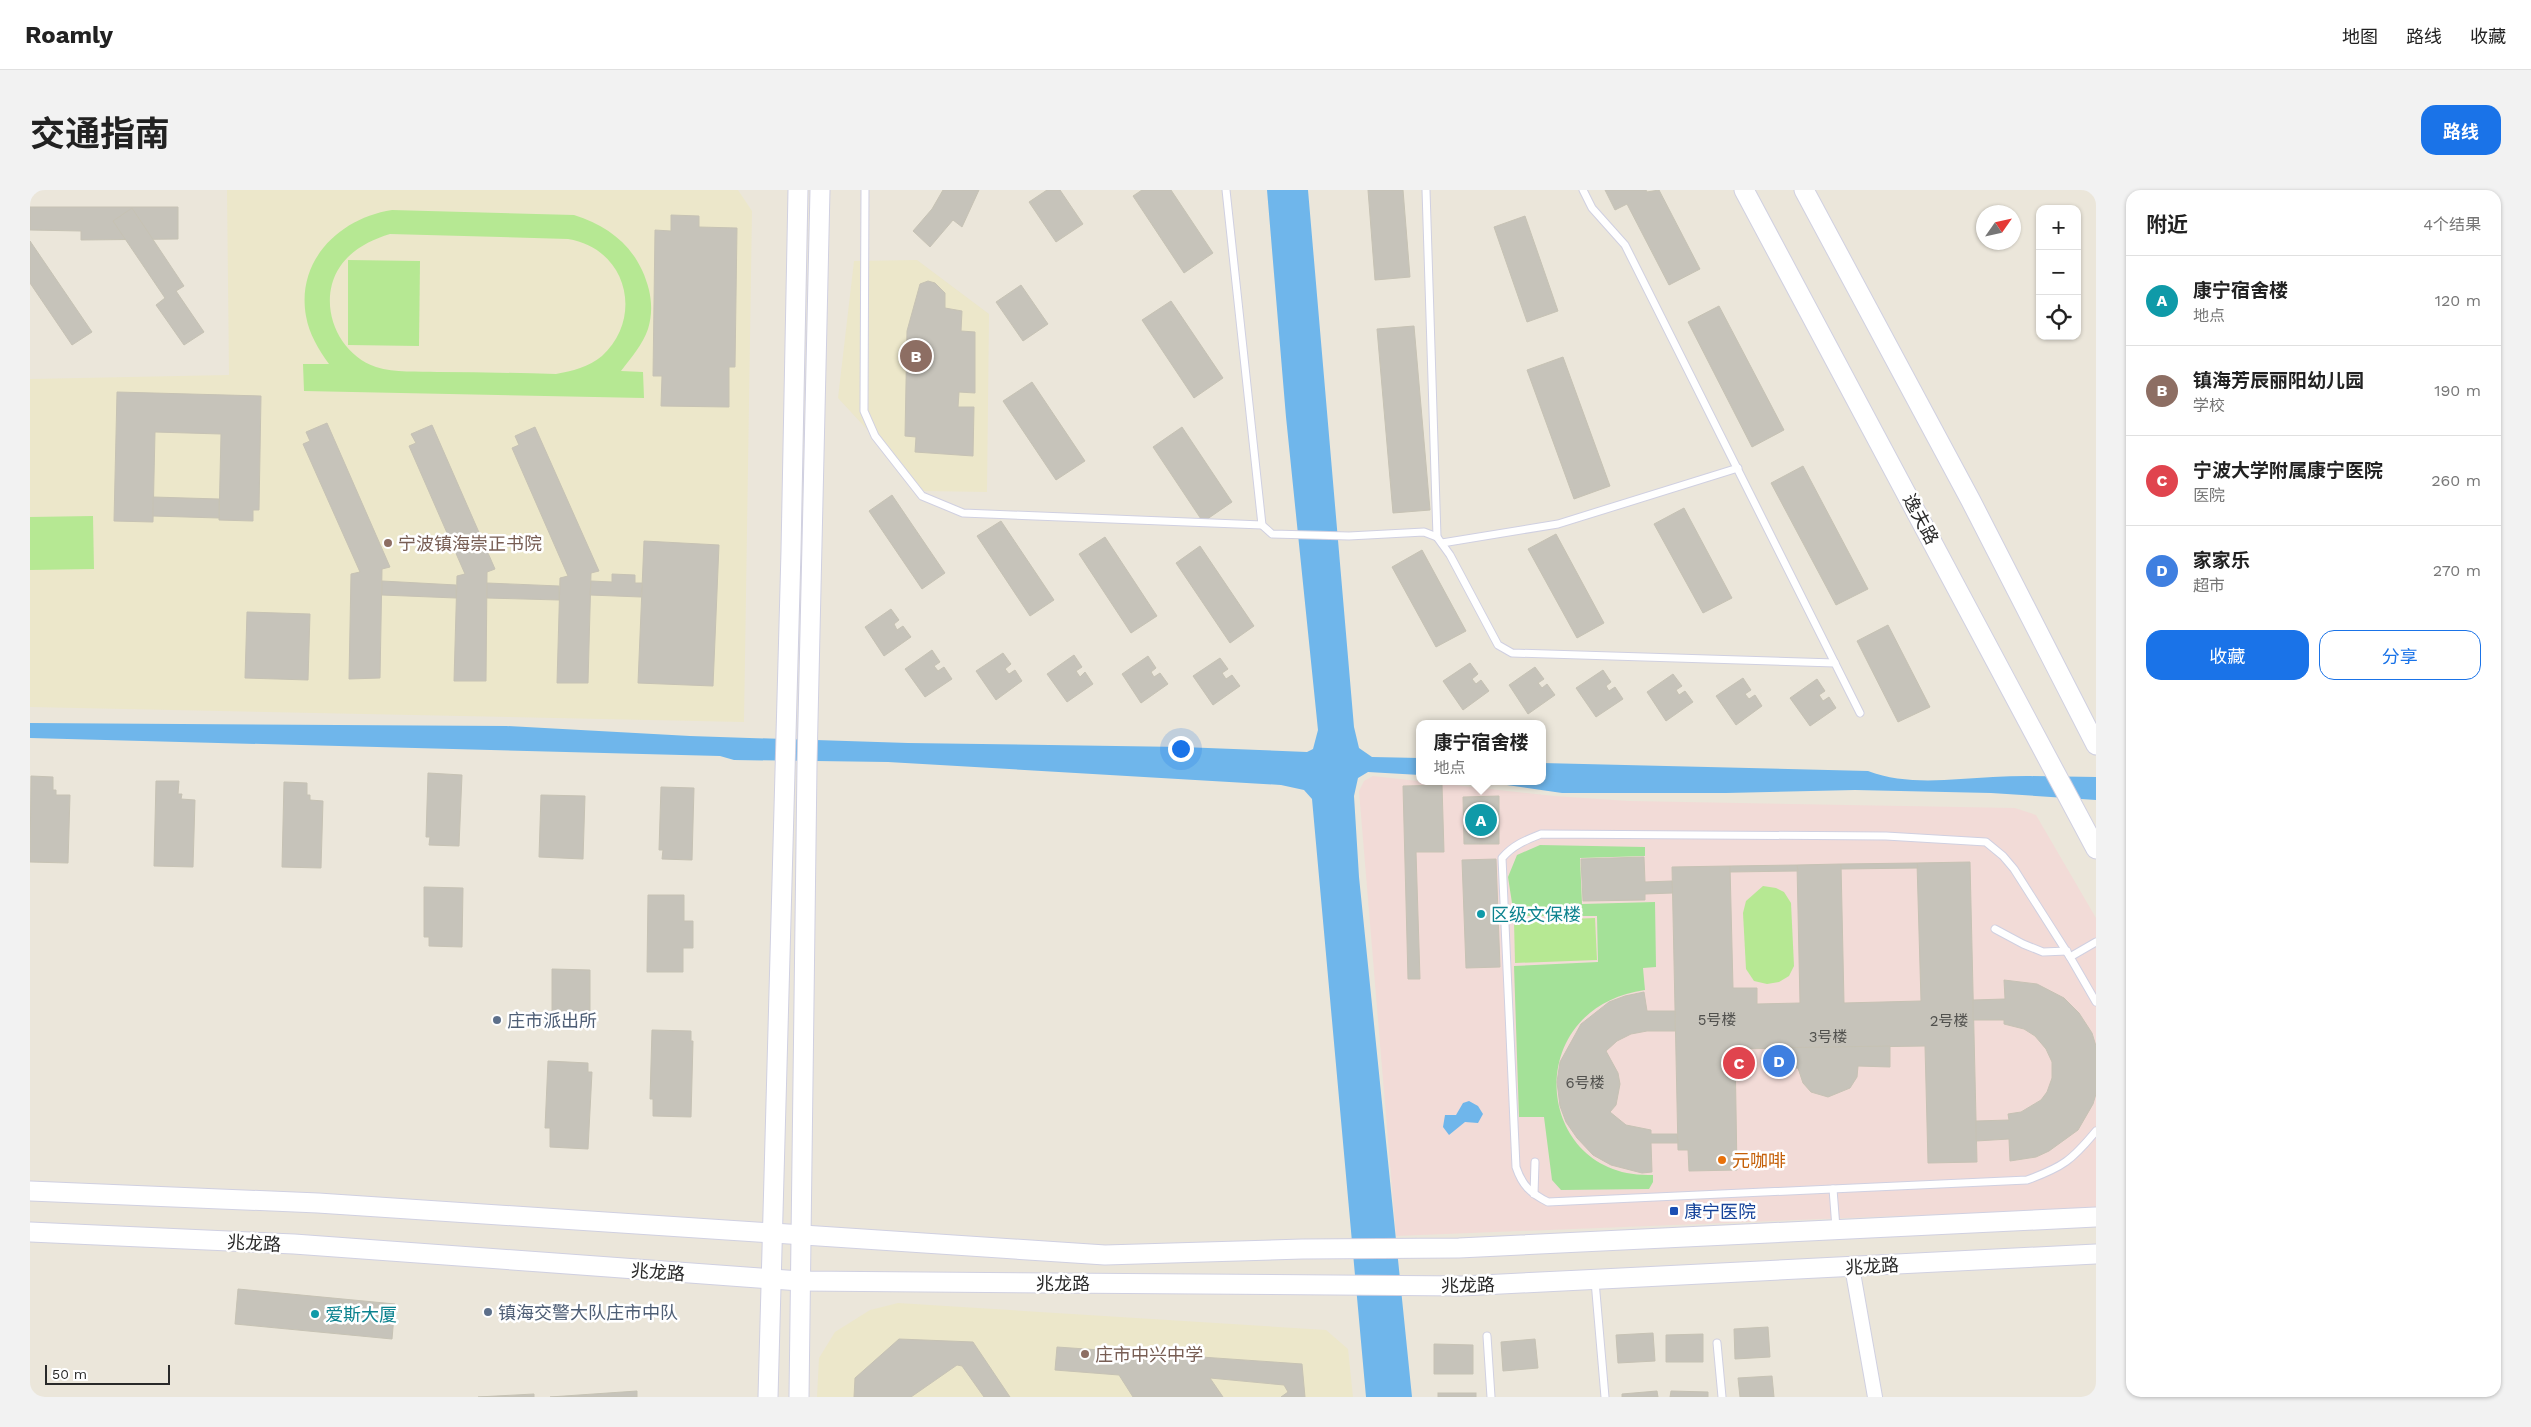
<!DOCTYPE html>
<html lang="zh">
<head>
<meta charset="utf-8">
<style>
	:root { --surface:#fff; --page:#f2f2f2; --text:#222; --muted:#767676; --line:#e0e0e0; --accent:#1a73e8 }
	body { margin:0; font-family:"Work Sans","Noto Sans SC",sans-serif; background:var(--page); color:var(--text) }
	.controls { position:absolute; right:15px; top:15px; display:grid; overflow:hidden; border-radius:10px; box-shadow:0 1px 4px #0004 }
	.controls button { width:45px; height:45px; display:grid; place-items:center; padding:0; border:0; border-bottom:1px solid var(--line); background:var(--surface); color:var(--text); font:25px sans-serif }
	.compass { position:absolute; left:1946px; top:15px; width:45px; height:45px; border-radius:50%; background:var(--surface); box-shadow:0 1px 4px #0004; rotate:56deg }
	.scale { position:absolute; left:15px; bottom:12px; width:125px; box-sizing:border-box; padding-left:5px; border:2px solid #292929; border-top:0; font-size:14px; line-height:18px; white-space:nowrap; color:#292929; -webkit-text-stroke:4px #fff; paint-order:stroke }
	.you { position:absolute; left:1150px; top:558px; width:18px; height:18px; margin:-12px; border:4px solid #fff; border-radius:50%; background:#1a73e8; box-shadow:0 0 0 8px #1a73e833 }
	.badge { display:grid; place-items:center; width:32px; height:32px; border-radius:50%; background:var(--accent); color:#fff; font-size:16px; font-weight:700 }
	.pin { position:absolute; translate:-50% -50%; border:2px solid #fff; box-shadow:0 1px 5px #0006 }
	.popup { position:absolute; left:1386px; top:530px; width:130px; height:65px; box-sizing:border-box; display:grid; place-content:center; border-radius:10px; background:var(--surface); filter:drop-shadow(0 1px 4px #0005); font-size:16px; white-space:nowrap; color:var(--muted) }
	.popup b { font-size:19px; color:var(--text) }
	.popup::after { content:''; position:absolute; left:50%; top:100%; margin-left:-10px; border:10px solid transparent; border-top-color:var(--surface) }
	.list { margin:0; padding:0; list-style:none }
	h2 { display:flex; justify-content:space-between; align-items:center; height:65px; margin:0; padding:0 20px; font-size:21px }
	h2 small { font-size:16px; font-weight:400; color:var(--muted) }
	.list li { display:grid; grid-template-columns:32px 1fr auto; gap:15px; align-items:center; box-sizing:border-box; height:90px; padding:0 20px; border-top:1px solid var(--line) }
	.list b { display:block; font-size:19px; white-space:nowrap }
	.list p { margin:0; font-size:16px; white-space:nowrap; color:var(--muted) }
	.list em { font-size:16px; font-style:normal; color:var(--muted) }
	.actions { display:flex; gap:10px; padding:15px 20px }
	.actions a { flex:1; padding:11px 0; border:1px solid var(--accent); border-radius:15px; text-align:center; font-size:18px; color:var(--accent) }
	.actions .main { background:var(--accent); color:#fff }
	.icon { flex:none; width:28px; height:28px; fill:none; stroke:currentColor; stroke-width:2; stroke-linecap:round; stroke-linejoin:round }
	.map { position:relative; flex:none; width:2066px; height:1207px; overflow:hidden; border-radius:15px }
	header { display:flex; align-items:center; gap:30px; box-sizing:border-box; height:70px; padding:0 25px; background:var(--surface); border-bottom:1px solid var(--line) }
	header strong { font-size:24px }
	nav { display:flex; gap:28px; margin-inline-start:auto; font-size:18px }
	.intro { display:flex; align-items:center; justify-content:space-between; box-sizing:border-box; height:120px; padding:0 30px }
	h1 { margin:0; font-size:35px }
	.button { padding:12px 22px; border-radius:15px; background:var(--accent); color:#fff; font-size:18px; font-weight:700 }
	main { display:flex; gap:30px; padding:0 30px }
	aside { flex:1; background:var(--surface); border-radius:15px; box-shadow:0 1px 4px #0004 }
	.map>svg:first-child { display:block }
	.education { fill:#ece7ca }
	.medical { fill:#f2dbd7 }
	.green { fill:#a4e198 }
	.pitch { fill:#b6e893; fill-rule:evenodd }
	.water { fill:#6fb6eb }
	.building { fill:#c6c3ba; stroke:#c6c2b4 }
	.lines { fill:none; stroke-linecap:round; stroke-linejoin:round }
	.lane-casing { stroke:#d0d0e1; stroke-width:9 }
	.street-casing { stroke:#d0d0e1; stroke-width:16 }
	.secondary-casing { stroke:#d0d0e1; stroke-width:21 }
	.lane { stroke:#fff; stroke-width:7 }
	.street { stroke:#fff; stroke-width:14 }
	.secondary { stroke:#fff; stroke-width:19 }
	.education-dot { fill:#8d6e63; stroke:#fff; stroke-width:2 }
	.culture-dot { fill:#0f9aa8; stroke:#fff; stroke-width:2 }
	.service-dot { fill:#5c6f8a; stroke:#fff; stroke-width:2 }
	.food-dot { fill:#e8710a; stroke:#fff; stroke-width:2 }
	.transit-dot { fill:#1a4fb4; stroke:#fff; stroke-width:2 }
	.labels { text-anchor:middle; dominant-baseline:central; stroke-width:5; stroke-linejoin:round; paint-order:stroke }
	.number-label { font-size:15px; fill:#50504d }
	.street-label { font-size:18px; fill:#292929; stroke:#fff }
	.education-label { font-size:18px; fill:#785e54; stroke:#fff; text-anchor:start }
	.culture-label { font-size:18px; fill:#0d838f; stroke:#fff; text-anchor:start }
	.service-label { font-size:18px; fill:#4e5e75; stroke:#fff; text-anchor:start }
	.food-label { font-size:18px; fill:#c56008; stroke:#fff; text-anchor:start }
	.transit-label { font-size:18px; fill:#164399; stroke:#fff; text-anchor:start }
</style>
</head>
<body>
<header>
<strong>Roamly</strong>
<nav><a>地图</a><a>路线</a><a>收藏</a></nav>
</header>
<div class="intro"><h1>交通指南</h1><a class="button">路线</a></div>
<main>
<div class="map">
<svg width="2066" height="1207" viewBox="0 0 2066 1207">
	<rect width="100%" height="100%" fill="#ebe6da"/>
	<g class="education">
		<polygon points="197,0 708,0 722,21 714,532 0,517 0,189 199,185"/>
		<polygon points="887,70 959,124 957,302 894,301 808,208 824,71"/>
		<polygon points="868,1113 1296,1140 1318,1159 1323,1207 787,1207 789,1168 805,1142 840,1120"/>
	</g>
	<polygon class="medical" points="1343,586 1524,606 1599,611 1985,618 2006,625 2066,728 2066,1018 1366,1046 1329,601 1334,591"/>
	<path class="green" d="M1510,655l105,2v9l-65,2 2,46 73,-2 1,65 -13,1 2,22c-127,18 -111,190 8,185v7l-4,7 -88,1 -9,-10 -8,-63h-25l-5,-151 84,-4 -1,-46h-83l-6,-39 9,-22z"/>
	<g class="pitch">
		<path d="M362,20l182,5c38,12 65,35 75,75 3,13 3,26 -1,39 -5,15 -17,29 -27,42l22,1 1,26 -340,-7 -1,-27h26c-10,-14 -20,-30 -23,-48 -10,-56 34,-98 86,-106zM360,44l178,5c58,9 77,77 34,117 -13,11 -30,15 -46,18 -40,-1 -79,-2 -119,-2 -19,-1 -42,1 -61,-5 -33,-11 -53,-49 -44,-83 8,-28 32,-42 58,-50z"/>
		<polygon points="318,70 390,71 389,156 318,155"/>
		<polygon points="63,326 64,379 0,380 0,327"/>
		<polygon points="1733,696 1746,698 1754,702 1761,713 1764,776 1759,786 1749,792 1737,794 1724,791 1716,779 1713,723 1716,711"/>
		<polygon points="1565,728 1567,770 1485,773 1484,731"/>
	</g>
	<g class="water">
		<polygon points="1237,0 1278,0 1324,537 1329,558 1342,567 1390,568 1390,585 1338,582 1328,588 1324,606 1329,687 1382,1207 1336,1207 1282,609 1274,600 1251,595 858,572 704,570 690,566 0,548 0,533 476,536 660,546 878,553 1152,557 1277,562 1283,559 1288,540 1256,227"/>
		<path d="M1512,573l326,8c39,15 84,8 125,6 34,-2 69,0 103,0v23l-105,-7 -136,-3 -129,3h-164l-83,-12h63z"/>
		<polygon points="1439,911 1448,916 1453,924 1448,933 1435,932 1419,945 1413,937 1415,925 1426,925 1433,913"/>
	</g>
	<g class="building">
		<polygon points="913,0 949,0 932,37 923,30 900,57 883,41 902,19"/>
		<polygon points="1017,0 1030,0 1053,34 1026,52 999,12"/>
		<polygon points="1112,0 1141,0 1183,63 1154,83 1103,6"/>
		<polygon points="1338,0 1373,0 1380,87 1345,90"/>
		<polygon points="1575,0 1616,0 1617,2 1629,0 1670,79 1639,95 1597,14 1585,20"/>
		<polygon points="0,17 148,17 148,49 51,50 51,41 0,40"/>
		<polygon points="102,18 154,96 146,101 174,142 154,155 126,115 135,108 83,31"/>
		<polygon points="641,25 669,26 669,37 707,38 705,177 699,177 699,217 631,216 632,186 623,186 625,40 641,41"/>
		<polygon points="1495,26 1528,121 1497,132 1464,37"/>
		<polygon points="0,51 62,142 42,155 0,93"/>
		<polygon points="898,91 905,93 915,103 915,118 932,121 931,141 945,142 945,203 929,202 928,217 944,217 943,266 885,262 886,247 875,246 877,141 890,94"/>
		<polygon points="991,95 1018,134 993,151 966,112"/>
		<polygon points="1141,111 1193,188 1164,208 1112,130"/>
		<polygon points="1689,116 1754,240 1722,257 1658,132"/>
		<polygon points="1384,136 1400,320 1363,323 1347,139"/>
		<polygon points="1533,167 1580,296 1544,309 1497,180"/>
		<polygon points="1002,192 1055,271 1026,290 973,211"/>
		<polygon points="87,202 231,206 229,320 223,320 223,331 189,330 191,244 125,242 123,332 84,331"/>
		<polygon points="297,233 360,377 352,379 350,488 319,489 321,384 330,382 273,254 280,251 276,242"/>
		<polygon points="402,235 465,379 457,382 456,491 424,491 427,386 435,384 379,256 386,253 381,244"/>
		<polygon points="505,237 569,381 561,383 558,493 527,493 530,388 538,386 482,258 489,255 485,246"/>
		<polygon points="1152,237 1202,312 1173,332 1123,257"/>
		<polygon points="1773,276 1838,399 1806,415 1741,293"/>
		<polygon points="862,305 915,383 892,399 839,321"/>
		<polygon points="123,307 189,309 189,328 123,326"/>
		<polygon points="1654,318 1702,408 1673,423 1624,334"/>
		<polygon points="971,331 1024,410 1000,426 947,346"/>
		<polygon points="1526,344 1574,433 1547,448 1498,359"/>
		<polygon points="1075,347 1127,426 1101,443 1049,364"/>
		<polygon points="614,351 689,355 683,496 608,493"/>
		<polygon points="1170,356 1224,436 1200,453 1146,373"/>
		<polygon points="1392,360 1436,441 1406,457 1362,377"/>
		<polygon points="582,384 605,385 605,393 612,393 611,407 560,405 561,391 582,392"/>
		<polygon points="352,391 426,395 426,408 352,405"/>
		<polygon points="457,393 529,396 529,410 457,408"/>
		<polygon points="861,419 869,430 864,434 867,440 873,436 881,447 854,466 835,437"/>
		<polygon points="217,422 280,424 278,490 215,488"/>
		<polygon points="1858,435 1900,517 1868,532 1827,451"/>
		<polygon points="902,460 910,472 904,476 908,481 914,477 922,489 895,507 875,479"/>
		<polygon points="973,463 981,474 975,479 979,484 985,480 992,491 966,510 946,481"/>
		<polygon points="1044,465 1052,477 1046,481 1050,487 1055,482 1063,494 1037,512 1017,484"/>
		<polygon points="1118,466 1126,478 1121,482 1124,487 1130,483 1138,494 1111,513 1092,484"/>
		<polygon points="1190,468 1198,479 1192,483 1196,489 1202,485 1210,496 1183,515 1163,486"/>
		<polygon points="1440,473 1448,484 1442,489 1446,494 1451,490 1459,501 1433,520 1413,491"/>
		<polygon points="1505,477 1514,489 1508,493 1512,498 1517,494 1525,505 1498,524 1479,495"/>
		<polygon points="1573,480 1581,492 1576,496 1579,501 1585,497 1593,509 1566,527 1546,498"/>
		<polygon points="1643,484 1652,496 1646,500 1649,505 1655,501 1663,512 1636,531 1617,502"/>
		<polygon points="1713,488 1721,500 1715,504 1719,509 1725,505 1732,516 1706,535 1686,506"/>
		<polygon points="1787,489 1795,501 1789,505 1793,511 1799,507 1806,518 1780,536 1760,508"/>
		<polygon points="398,583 432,585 429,656 399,655 400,647 396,647"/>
		<polygon points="1,586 23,587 23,600 26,600 26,605 40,605 38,673 0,672"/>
		<polygon points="126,591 149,591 148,604 152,604 151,609 165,610 163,677 124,676"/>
		<polygon points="254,592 277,593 277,605 280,605 280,610 293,611 291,678 252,677"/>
		<polygon points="1412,595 1414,662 1386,662 1390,789 1378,789 1373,596"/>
		<polygon points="631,597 664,598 662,670 632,669 633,660 629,660"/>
		<polygon points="511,605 555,606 553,669 509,667"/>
		<polygon points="1469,606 1469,654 1434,654 1433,607"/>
		<polygon points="1614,667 1615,692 1642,691 1643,703 1615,704 1615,710 1553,711 1551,669"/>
		<polygon points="1466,669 1470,777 1436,778 1432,670"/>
		<polygon points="1940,672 1947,972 1898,973 1895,856 1705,859 1707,980 1659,981 1658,960 1648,960 1642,677 1700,676 1703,798 1727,798 1727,814 1770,813 1767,675 1811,674 1814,813 1891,811 1887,673"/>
		<polygon points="1887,673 1888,678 1811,679 1811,674"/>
		<polygon points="1767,675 1768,681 1700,682 1700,676"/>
		<polygon points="394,697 433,698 432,757 399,756 399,747 394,747"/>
		<polygon points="618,705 654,705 654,731 663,731 663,758 653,758 653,782 617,782"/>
		<polygon points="522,779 560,780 560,838 528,838 528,830 522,830"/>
		<polygon points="1974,790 2007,794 2034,808 2049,823 2062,843 2066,856 2066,904 2063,914 2048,940 2019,961 2006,967 1980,971 1979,949 1946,951 1946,931 1979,930 1978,924 1991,922 2011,910 2017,902 2022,888 2022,872 2016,859 2005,846 1994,839 1974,834 1974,830 1943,830 1943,810 1975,809"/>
		<polygon points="1614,802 1617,821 1645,821 1645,841 1617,841 1601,844 1587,851 1576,861 1588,883 1590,894 1586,915 1580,922 1596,935 1621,940 1621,944 1647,944 1648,953 1621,953 1622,982 1612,983 1581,975 1563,965 1547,948 1536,932 1530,916 1527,892 1530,872 1551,834 1579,812 1595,806"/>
		<polygon points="622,840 661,841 661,851 663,851 661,927 623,926 623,909 620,909"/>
		<polygon points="1860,856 1860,877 1828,876 1827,887 1820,898 1798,907 1781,902 1773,893 1768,878 1737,879 1736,858"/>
		<polygon points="518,871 558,873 558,882 562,882 558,959 520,957 520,938 515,938"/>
		<polygon points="208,1099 365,1114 362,1149 205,1134"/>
		<polygon points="1738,1137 1740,1167 1705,1169 1704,1139"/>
		<polygon points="1623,1143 1625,1171 1588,1173 1586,1145"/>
		<polygon points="1673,1144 1673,1172 1636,1172 1636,1145"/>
		<polygon points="869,1149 943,1152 980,1207 954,1207 932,1176 927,1175 881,1207 824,1207 825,1188"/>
		<polygon points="1505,1149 1508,1178 1473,1181 1471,1152"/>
		<polygon points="1404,1154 1443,1155 1443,1184 1404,1184"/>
		<polygon points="1027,1157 1272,1174 1275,1207 1251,1207 1258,1202 1254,1195 1180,1188 1193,1207 1103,1207 1089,1185 1025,1180"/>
		<polygon points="1742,1186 1744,1207 1710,1207 1708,1188"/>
		<polygon points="607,1201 607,1207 520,1207"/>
		<polygon points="1627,1201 1628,1207 1592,1207 1592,1204"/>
		<polygon points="1641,1201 1678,1202 1678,1207 1640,1207"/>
		<rect x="1408" y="1203" width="38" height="4"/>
		<polygon points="504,1204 504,1207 448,1207"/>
	</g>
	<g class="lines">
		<g class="lane-casing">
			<g id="lane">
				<polyline points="835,0 834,221 845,246 892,306 933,323 1232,335"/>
				<polyline points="1196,0 1232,335 1242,344 1319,346 1394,342 1407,347 1420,365 1468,455 1482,463 1805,473"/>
				<polyline points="1396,0 1407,347"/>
				<polyline points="1553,0 1562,18 1595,55 1830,523"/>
				<polyline points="1412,353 1528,334 1708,278"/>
				<polyline points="1965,739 1993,754 2013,762 2037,761"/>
				<polyline points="2066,752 2040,767 2066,812"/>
				<path d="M2040,767l-56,-88 -11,-13 -17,-14 -100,-6 -345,-2c-15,6 -28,11 -39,24l14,309c6,18 14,26 32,35l479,-22c36,-13 45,-20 69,-49"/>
				<polyline points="1803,999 1806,1038"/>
				<polyline points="1504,1004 1505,972"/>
				<polyline points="1565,1091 1575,1207"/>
				<polyline points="1457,1146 1461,1207"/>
				<polyline points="1687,1153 1692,1207"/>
			</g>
		</g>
		<g class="street-casing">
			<polyline id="street" points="1822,1077 1845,1207"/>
		</g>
		<g class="secondary-casing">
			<g id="secondary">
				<polyline points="1714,0 2066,659"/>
				<polyline points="1774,0 1941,311 2066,555"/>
				<polyline points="0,1001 288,1013 1075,1065 1272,1059 1429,1058 2066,1027"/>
				<polyline points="0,1042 264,1054 770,1091 1432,1096 2066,1064"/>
				<polyline points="738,1207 761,361 768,0"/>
				<polyline points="769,1207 777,575 790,0"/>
			</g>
		</g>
		<use href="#lane" class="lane"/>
		<use href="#street" class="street"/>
		<use href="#secondary" class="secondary"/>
	</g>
	<g class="education-dot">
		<circle cx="358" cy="353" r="5"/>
		<circle cx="1055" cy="1164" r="5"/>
	</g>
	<g class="culture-dot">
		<circle cx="1451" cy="724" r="5"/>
		<circle cx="285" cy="1124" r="5"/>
	</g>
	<g class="service-dot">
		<circle cx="467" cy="830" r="5"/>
		<circle cx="458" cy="1122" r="5"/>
	</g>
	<circle class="food-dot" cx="1692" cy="970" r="5"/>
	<rect class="transit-dot" x="1639" y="1016" width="10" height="10" rx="2.5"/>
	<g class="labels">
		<g class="number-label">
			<text x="1687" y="830">5号楼</text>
			<text x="1919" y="831">2号楼</text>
			<text x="1798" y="847">3号楼</text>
			<text x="1555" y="893">6号楼</text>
		</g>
		<g class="street-label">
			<text transform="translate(1891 329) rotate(62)">逸夫路</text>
			<text transform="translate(224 1053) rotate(3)">兆龙路</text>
			<text transform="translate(1842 1076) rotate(-3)">兆龙路</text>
			<text transform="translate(628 1082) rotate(4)">兆龙路</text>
			<text x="1033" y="1093">兆龙路</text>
			<text transform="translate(1438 1095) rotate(-1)">兆龙路</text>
		</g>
		<g class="education-label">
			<text x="368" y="353">宁波镇海崇正书院</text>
			<text x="1065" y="1164">庄市中兴中学</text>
		</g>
		<g class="culture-label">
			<text x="1461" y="724">区级文保楼</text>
			<text x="295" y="1124">爱斯大厦</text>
		</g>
		<g class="service-label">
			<text x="477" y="830">庄市派出所</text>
			<text x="468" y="1122">镇海交警大队庄市中队</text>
		</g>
		<g class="food-label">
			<text x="1702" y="970">元咖啡</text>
		</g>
		<g class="transit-label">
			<text x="1654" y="1021">康宁医院</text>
		</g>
	</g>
</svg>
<div class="controls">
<button>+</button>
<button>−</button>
<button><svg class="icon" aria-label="locate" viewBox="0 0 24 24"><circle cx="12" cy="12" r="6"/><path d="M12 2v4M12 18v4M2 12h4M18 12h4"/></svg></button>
</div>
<svg class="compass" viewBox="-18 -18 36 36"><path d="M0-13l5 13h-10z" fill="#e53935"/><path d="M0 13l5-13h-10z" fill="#767676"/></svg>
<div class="scale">50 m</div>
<div class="you"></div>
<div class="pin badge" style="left:1451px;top:630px;background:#0f9aa8">A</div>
<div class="popup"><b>康宁宿舍楼</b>地点</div>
<div class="pin badge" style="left:886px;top:166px;background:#8d6e63">B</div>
<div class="pin badge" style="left:1709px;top:873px;background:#e0444e">C</div>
<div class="pin badge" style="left:1749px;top:871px;background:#3f7fe0">D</div>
</div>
<aside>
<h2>附近<small>4个结果</small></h2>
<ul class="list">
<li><span class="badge" style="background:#0f9aa8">A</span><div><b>康宁宿舍楼</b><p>地点</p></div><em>120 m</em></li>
<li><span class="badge" style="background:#8d6e63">B</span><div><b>镇海芳辰丽阳幼儿园</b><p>学校</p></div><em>190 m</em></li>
<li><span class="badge" style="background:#e0444e">C</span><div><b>宁波大学附属康宁医院</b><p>医院</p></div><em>260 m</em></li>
<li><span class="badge" style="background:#3f7fe0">D</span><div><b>家家乐</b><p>超市</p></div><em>270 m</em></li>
</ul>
<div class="actions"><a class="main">收藏</a><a>分享</a></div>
</aside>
</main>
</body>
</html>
